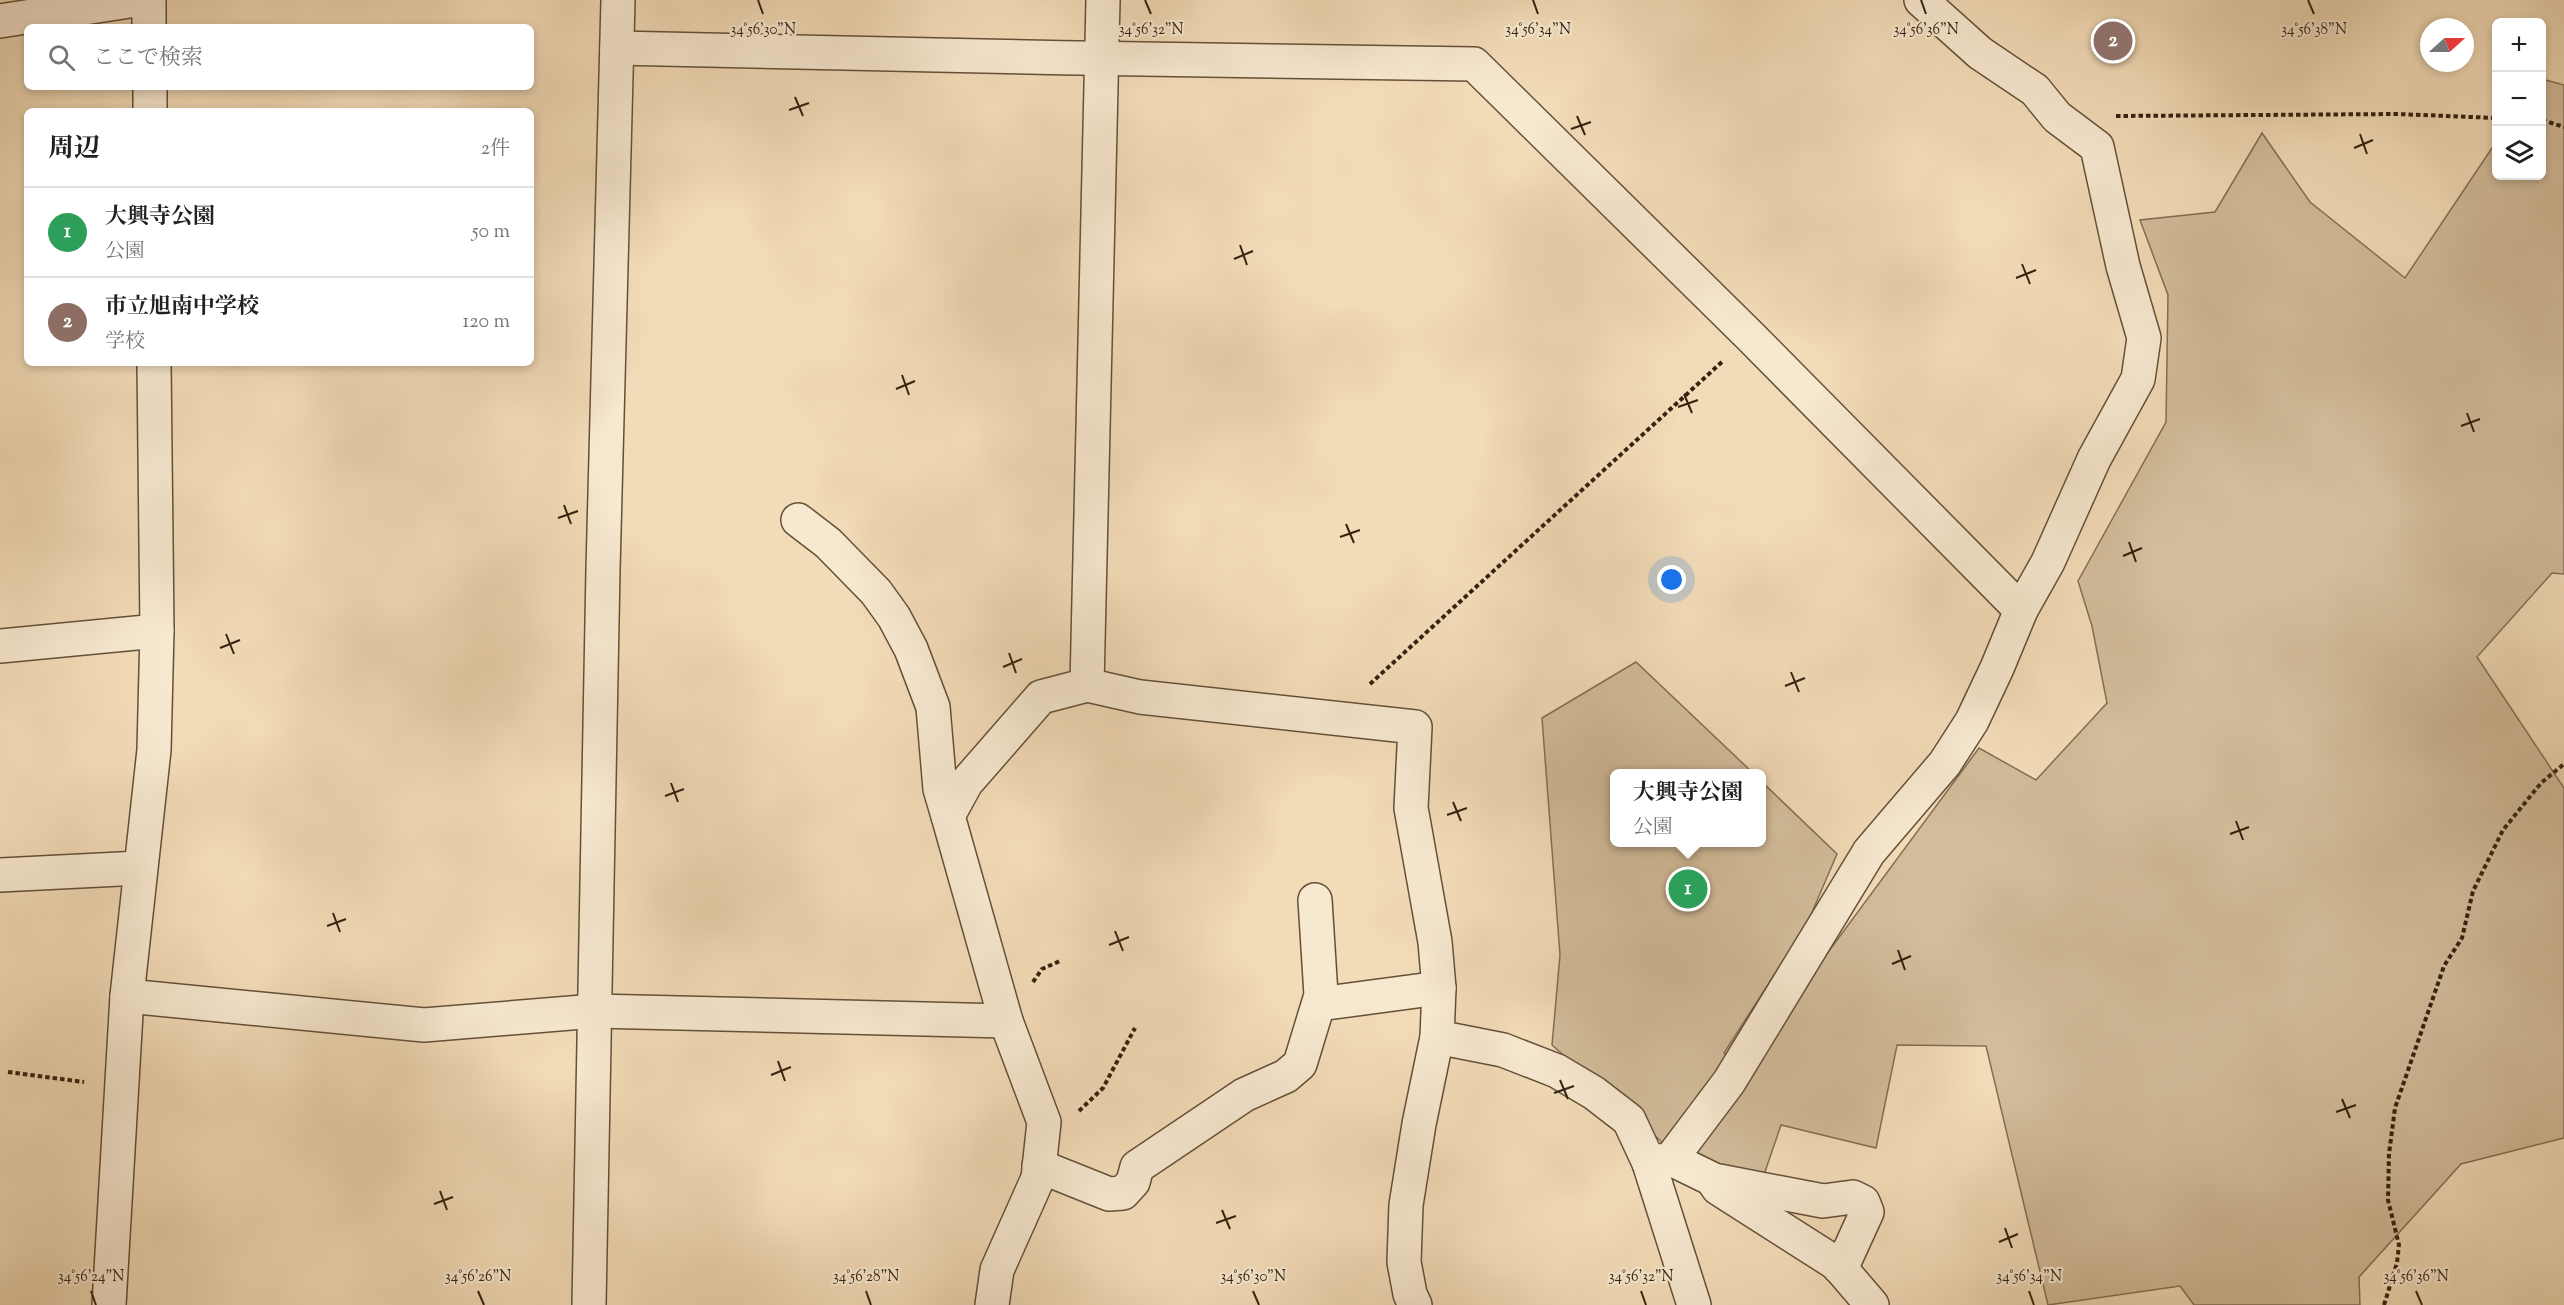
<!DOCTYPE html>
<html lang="ja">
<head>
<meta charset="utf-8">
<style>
	:root { --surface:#fff; --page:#f2f2f2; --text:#202124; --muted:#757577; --line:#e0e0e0; --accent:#0f766e }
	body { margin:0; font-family:"Sorts Mill Goudy","Noto Serif JP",serif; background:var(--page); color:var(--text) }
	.controls { position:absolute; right:18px; top:18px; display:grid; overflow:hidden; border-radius:9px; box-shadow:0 3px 9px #0003 }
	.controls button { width:54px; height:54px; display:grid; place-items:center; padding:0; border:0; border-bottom:2px solid var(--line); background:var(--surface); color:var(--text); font:30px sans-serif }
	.compass { position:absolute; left:2420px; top:18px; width:54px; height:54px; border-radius:50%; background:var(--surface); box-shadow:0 3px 9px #0003; rotate:69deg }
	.you { position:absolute; left:1672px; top:580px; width:21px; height:21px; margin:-15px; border:4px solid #fff; border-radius:50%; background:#1a73e8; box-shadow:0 0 0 9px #1a73e833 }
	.badge { display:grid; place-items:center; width:39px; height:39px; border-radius:50%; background:var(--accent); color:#fff; font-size:20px; font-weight:700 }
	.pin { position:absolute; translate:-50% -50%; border:3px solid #fff; box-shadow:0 2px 6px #0006 }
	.popup { position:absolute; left:1610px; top:769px; width:156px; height:78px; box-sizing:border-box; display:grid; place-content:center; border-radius:9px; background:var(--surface); filter:drop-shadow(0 2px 4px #0005); font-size:20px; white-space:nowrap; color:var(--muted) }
	.popup b { font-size:22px; color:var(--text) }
	.popup::after { content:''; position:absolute; left:50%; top:100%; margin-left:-12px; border:12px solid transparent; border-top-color:var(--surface) }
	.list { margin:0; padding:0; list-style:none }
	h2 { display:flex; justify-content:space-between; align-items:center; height:78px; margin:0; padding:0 24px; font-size:26px }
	h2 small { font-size:20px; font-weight:400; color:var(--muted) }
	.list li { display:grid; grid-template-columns:39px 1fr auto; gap:18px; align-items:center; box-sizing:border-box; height:90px; padding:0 24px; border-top:2px solid var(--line) }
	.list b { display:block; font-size:22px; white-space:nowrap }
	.list p { margin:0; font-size:20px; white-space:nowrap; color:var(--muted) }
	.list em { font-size:20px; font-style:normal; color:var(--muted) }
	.icon { flex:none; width:33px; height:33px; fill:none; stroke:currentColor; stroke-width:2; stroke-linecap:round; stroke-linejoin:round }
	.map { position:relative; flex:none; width:2564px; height:1305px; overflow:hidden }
	.search { position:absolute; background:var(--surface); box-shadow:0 3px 9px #0003; left:24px; top:24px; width:510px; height:66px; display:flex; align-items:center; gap:15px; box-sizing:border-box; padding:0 21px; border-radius:9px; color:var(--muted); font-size:22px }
	.panel { position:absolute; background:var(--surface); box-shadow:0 3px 9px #0003; left:24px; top:108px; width:510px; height:258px; border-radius:9px }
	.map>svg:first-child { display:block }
	.green { fill:#d2bc9a; stroke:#836f54; stroke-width:1.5 }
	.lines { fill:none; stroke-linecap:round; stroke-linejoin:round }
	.minor-casing { stroke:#645039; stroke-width:36 }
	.path { stroke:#34220f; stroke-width:4; stroke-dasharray:4.5 3; stroke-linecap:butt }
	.minor { stroke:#f7e8d0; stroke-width:33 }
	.ticks { fill:none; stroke:#34220f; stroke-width:2 }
	.ticks-label { font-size:15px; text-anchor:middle; fill:#34220f; stroke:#f7e8d0; stroke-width:4.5; stroke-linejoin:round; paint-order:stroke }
</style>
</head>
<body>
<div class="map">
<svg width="2564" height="1305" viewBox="0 0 2564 1305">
	<rect width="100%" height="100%" fill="#f2dbb7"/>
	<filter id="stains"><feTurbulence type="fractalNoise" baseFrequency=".00333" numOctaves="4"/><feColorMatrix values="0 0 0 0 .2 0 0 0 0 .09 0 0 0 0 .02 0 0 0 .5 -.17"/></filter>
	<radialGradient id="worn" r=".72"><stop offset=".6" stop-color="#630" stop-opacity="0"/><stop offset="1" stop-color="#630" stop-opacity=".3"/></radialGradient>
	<polygon class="green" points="2542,79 2564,85 2564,574 2552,573 2477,657 2564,788 2564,1138 2461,1164 2359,1277 2360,1305 2194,1305 2180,1286 2048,1305 1986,1046 1897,1045 1876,1148 1781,1125 1754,1204 1671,1150 1552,1045 1560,955 1542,718 1636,662 1753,773 1614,774 1614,842 1762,842 1762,782 1837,854 1807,924 1724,1053 1744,1066 1979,748 2036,780 2107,703 2092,626 2078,581 2166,422 2168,295 2140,220 2215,212 2262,133 2310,202 2405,278 2496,142 2496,176 2542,176"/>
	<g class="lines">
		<g class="minor-casing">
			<g id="minor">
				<polyline points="149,0 149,27"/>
				<polyline points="0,21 136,0"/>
				<path d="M617,48c286,7 571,13 857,16l276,272 271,274"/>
				<polyline points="150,87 150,111"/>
				<polyline points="798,520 828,543 876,592 894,617 911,649 933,707 940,789 948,816"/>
				<polyline points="0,646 157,631"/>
				<polyline points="1087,685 1103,0"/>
				<polyline points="0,875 140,868"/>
				<polyline points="127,996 424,1025 595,1011 1006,1021"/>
				<polyline points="1319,1004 1439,988"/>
				<polyline points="1437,1037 1503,1050 1557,1071 1594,1093 1629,1120 1649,1163 1694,1305"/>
				<polyline points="1671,1159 1712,1179 1718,1188 1837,1264 1872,1305"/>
				<polyline points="1649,1163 1671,1159 1729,1082 1869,852 1945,763 1972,721 1997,668 2021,610 2048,562 2094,459 2138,379 2144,338 2123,266 2097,147 2057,117 2035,90 1980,53 1921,0"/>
				<polyline points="1039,1166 1109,1194 1123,1193 1133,1182 1137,1167 1244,1095 1286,1076 1300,1064 1321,995 1315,900"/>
				<polyline points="1719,1181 1823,1201 1853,1197 1863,1202 1867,1212 1846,1258 1839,1267"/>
				<polyline points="109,1305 127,996 154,750 157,631 154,363"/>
				<polyline points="589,1305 603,569 618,0"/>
				<polyline points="992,1305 997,1270 1038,1178 1044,1122 1006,1021 948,816 966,783 1041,697 1087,685 1140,697 1415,727 1411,808 1435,942 1439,988 1437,1037 1419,1124 1406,1205 1404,1262 1410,1294 1415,1305"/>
			</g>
		</g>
		<g class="path">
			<polyline points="2116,116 2397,114 2496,118"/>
			<polyline points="2542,120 2564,127"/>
			<polyline points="1370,684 1723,361"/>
			<polyline points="1033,982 1042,969 1060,961"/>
			<polyline points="8,1072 84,1082"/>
			<polyline points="1079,1111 1103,1088 1135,1028"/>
			<polyline points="2384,1305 2397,1263 2399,1245 2388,1200 2389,1154 2395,1108 2444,966 2462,938 2473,891 2503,830 2541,783 2564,764"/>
		</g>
		<use href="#minor" class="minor"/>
	</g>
	<path class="ticks" d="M758,0l5,14M1145,0l6,14M1533,0l5,14M1921,0l5,14M2308,0l6,14M795,97l8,19M789,110l20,-7M1577,116l8,19M1571,129l20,-7M2360,134l7,20M2354,148l19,-8M1240,245l7,20M1234,259l19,-8M2022,264l8,20M2016,278l20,-8M902,375l7,20M896,389l19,-8M1684,394l8,19M1678,407l20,-7M2467,413l7,19M2461,426l19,-7M564,505l7,19M558,518l20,-7M1346,524l8,19M1340,537l20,-7M2129,542l7,20M2123,556l19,-8M226,634l8,20M220,648l20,-8M1009,653l7,20M1003,667l19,-8M1791,672l8,20M1785,686l20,-8M671,783l7,19M665,796l19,-7M1453,802l8,19M1447,815l20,-7M2236,821l7,19M2230,834l19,-7M333,913l7,19M327,926l19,-7M1115,931l8,20M1109,945l20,-8M1898,950l7,20M1892,964l19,-8M778,1061l7,20M771,1075l20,-8M1560,1080l8,19M1554,1093l20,-7M2342,1099l8,19M2336,1112l20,-7M440,1191l7,19M434,1204l19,-7M1222,1210l8,19M1216,1223l20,-7M2005,1228l7,20M1999,1242l19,-8M91,1291l5,14M478,1291l6,14M866,1291l5,14M1253,1291l6,14M1641,1291l5,14M2029,1291l5,14M2416,1291l6,14"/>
	<g class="ticks-label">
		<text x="1926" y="34">34°56'36"N</text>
		<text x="763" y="34">34°56'30"N</text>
		<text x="1151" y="34">34°56'32"N</text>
		<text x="1538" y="34">34°56'34"N</text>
		<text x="2314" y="34">34°56'38"N</text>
		<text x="91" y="1281">34°56'24"N</text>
		<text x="478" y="1281">34°56'26"N</text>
		<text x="866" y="1281">34°56'28"N</text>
		<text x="1253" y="1281">34°56'30"N</text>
		<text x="1641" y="1281">34°56'32"N</text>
		<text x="2029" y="1281">34°56'34"N</text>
		<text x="2416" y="1281">34°56'36"N</text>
	</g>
	<rect width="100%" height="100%" filter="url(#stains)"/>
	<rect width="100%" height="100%" fill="url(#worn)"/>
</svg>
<div class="controls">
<button>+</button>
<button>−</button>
<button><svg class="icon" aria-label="layers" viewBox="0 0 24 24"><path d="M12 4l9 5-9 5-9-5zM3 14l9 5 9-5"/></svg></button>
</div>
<svg class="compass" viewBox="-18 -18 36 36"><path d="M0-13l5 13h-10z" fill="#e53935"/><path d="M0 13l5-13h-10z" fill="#757577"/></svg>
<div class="you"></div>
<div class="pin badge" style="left:1688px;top:889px;background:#2e9e5b">1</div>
<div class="popup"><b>大興寺公園</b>公園</div>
<div class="pin badge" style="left:2113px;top:41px;background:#8d6e63">2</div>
<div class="search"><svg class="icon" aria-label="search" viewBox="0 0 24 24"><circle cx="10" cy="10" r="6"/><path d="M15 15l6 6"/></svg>ここで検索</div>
<section class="panel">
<h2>周辺<small>2件</small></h2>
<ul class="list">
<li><span class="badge" style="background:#2e9e5b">1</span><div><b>大興寺公園</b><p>公園</p></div><em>50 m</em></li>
<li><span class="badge" style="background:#8d6e63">2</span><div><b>市立旭南中学校</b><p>学校</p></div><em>120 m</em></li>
</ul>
</section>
</div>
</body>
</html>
